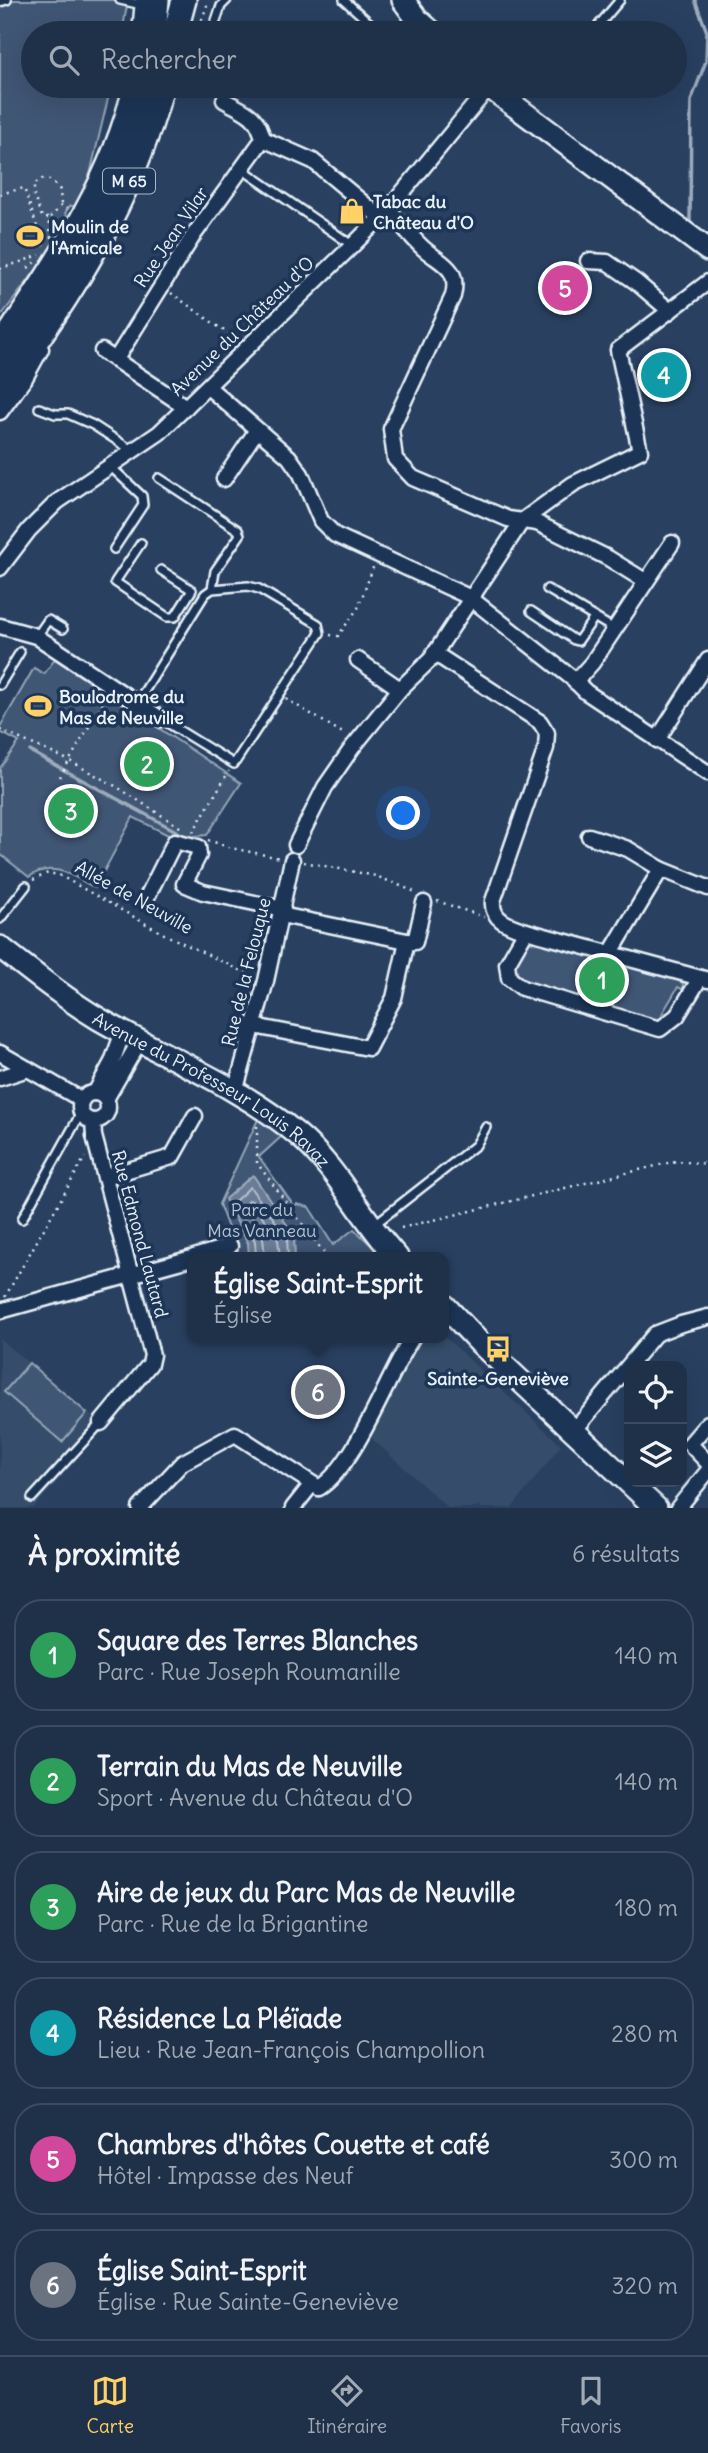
<!DOCTYPE html>
<html lang="fr">
<head>
<meta charset="utf-8">
<style>
	:root { --surface:#1f3049; --page:#2c3c53; --text:#f1f3f6; --muted:#a1a9b4; --line:#3c4b61; --accent:#ffd166 }
	body { margin:0; font-family:Delius,sans-serif; background:var(--page); color:var(--text) }
	.controls { position:absolute; right:21px; bottom:21px; display:grid; overflow:hidden; border-radius:14px; box-shadow:0 7px 28px #0002 }
	.controls button { width:63px; height:63px; display:grid; place-items:center; padding:0; border:0; border-bottom:2px solid var(--line); background:var(--surface); color:var(--text); font:35px sans-serif }
	.you { position:absolute; left:404px; top:814px; width:24px; height:24px; margin:-18px; border:5px solid #fff; border-radius:50%; background:#1a73e8; box-shadow:0 0 0 10px #1a73e833 }
	.badge { display:grid; place-items:center; width:46px; height:46px; border-radius:50%; background:var(--accent); color:#fff; font-size:23px; font-weight:700 }
	.pin { position:absolute; translate:-50% -50%; border:4px solid #fff; box-shadow:0 2px 7px #0006 }
	.popup { position:absolute; left:187px; top:1252px; width:262px; height:91px; box-sizing:border-box; display:grid; place-content:center; border-radius:14px; background:var(--surface); filter:drop-shadow(0 2px 5px #0005); font-size:23px; white-space:nowrap; color:var(--muted) }
	.popup b { font-size:26px; color:var(--text) }
	.popup::after { content:''; position:absolute; left:50%; top:100%; margin-left:-14px; border:14px solid transparent; border-top-color:var(--surface) }
	.list { margin:0; padding:0; list-style:none }
	h2 { display:flex; justify-content:space-between; align-items:center; height:91px; margin:0; padding:0 28px; font-size:30px }
	h2 small { font-size:23px; font-weight:400; color:var(--muted) }
	.list li { display:grid; grid-template-columns:46px 1fr auto; gap:21px; align-items:center; box-sizing:border-box; height:112px; margin:0 14px 14px; padding:0 14px; border:2px solid var(--line); border-radius:28px }
	.list b { display:block; font-size:26px; white-space:nowrap }
	.list p { margin:0; font-size:23px; white-space:nowrap; color:var(--muted) }
	.list em { font-size:23px; font-style:normal; color:var(--muted) }
	.icon { flex:none; width:38px; height:38px; fill:none; stroke:currentColor; stroke-width:2; stroke-linecap:round; stroke-linejoin:round }
	.map { position:relative; flex:none; width:708px; height:1508px; overflow:hidden }
	.search { position:absolute; background:var(--surface); box-shadow:0 7px 28px #0002; left:21px; right:21px; top:21px; height:77px; display:flex; align-items:center; gap:18px; box-sizing:border-box; padding:0 24px; border-radius:38px; color:var(--muted); font-size:26px }
	.sheet { height:847px; background:var(--surface) }
	nav { display:flex; justify-content:space-around; align-items:center; box-sizing:border-box; height:98px; border-top:2px solid var(--line); background:var(--surface); font-size:19px; color:var(--muted) }
	nav a { display:grid; justify-items:center; gap:4px }
	nav .on { color:var(--accent) }
	.map>svg:first-child { display:block }
	.built { fill:#364d6b }
	.green { fill:#415774; stroke:#94a4b6; stroke-width:2 }
	.water { fill:#6b7c95; stroke:#9dabbd; stroke-width:2 }
	.lines { fill:none; stroke-linecap:round; stroke-linejoin:round }
	.shore { stroke:#b6c2d0; stroke-width:2 }
	.stream { stroke:#9dabbd; stroke-width:3.5 }
	.lane-casing { stroke:#e8f1f8; stroke-width:12 }
	.street-casing { stroke:#e8f1f8; stroke-width:19 }
	.secondary-casing { stroke:#e8f1f8; stroke-width:26 }
	.primary-casing { stroke:#e8f1f8; stroke-width:28 }
	.path { stroke:#e8f1f8; stroke-width:2.5; stroke-dasharray:2 5; stroke-linecap:butt }
	.lane { stroke:#1d3557; stroke-width:7 }
	.street { stroke:#1d3557; stroke-width:14 }
	.secondary { stroke:#1d3557; stroke-width:21 }
	.primary { stroke:#1d3557; stroke-width:23 }
	.labels { text-anchor:middle; dominant-baseline:central; stroke-width:7; stroke-linejoin:round; paint-order:stroke }
	.shield { fill:#1d3557; stroke:#abb9c8; stroke-width:2 }
	.shield-label { font-size:16px; font-weight:bold; fill:#e8f1f8 }
	.poi-label { font-size:18px; font-weight:bold; fill:#e8f1f8; stroke:#1d3557; text-anchor:start }
	.street-label { font-size:18px; fill:#e8f1f8; stroke:#1d3557 }
	.park-label { font-size:18px; fill:#b6c3d0; stroke:#1d3557 }
</style>
</head>
<body>
<div class="map">
<svg width="708" height="1508" viewBox="0 0 708 1508">
	<rect width="100%" height="100%" fill="#294061"/>
	<filter id="ink" filterUnits="userSpaceOnUse"><feTurbulence type="fractalNoise" baseFrequency=".0143" numOctaves="2"/><feDisplacementMap in="SourceGraphic" scale="14" xChannelSelector="R" yChannelSelector="G"/><feConvolveMatrix kernelMatrix="1 2 1 2 8 2 1 2 1" color-interpolation-filters="sRGB"/></filter>
	<g filter="url(#ink)">
		<g class="built">
			<polygon points="444,1336 561,1445 512,1508 481,1508 478,1505 475,1508 448,1508 368,1435 419,1338 444,1338"/>
			<polygon points="0,1339 105,1427 34,1508 0,1508"/>
		</g>
		<g class="green">
			<polygon points="0,0 128,0 122,33 33,33 33,86 111,86 86,191 78,206 70,206 65,213 70,221 51,251 0,317"/>
			<path d="M55,659l186,124 -34,52 -33,3 -41,-21 -38,71c-22,-12 -43,-28 -66,-11l-29,-23v-86l19,-26 -19,-10v-5l34,-59 10,6z"/>
			<polygon points="538,939 541,939 541,943 673,978 675,974 682,981 684,990 678,987 662,1014 667,1019 655,1020 520,979 513,974 512,960 527,942"/>
			<polygon points="259,1117 282,1136 259,1157 294,1206 297,1204 309,1207 333,1245 354,1229 384,1257 239,1257 219,1204"/>
			<polygon points="29,1363 87,1413 62,1442 4,1392"/>
		</g>
		<polygon class="water" points="253,1175 294,1235 295,1257 249,1257 248,1243 225,1199"/>
		<g class="lines">
			<g class="shore">
				<polyline points="256,1257 255,1241 234,1202 250,1187 287,1237 288,1257"/>
				<polyline points="265,1257 263,1238 246,1205 248,1200 252,1201 278,1240 280,1257"/>
			</g>
			<g class="stream">
				<polyline points="690,221 691,101 706,61 707,32 695,0"/>
				<path d="M30,751c51,29 103,56 155,85"/>
			</g>
			<g class="lane-casing">
				<g id="lane">
					<polyline points="120,0 142,5"/>
					<polyline points="344,0 381,33"/>
					<polyline points="0,2 7,0"/>
					<polyline points="212,33 221,6 227,0"/>
					<polyline points="592,33 620,0"/>
					<polyline points="242,169 346,241 351,247"/>
					<polyline points="39,408 55,414 68,414 93,425 133,451"/>
					<polyline points="110,466 142,496 143,505 114,549"/>
					<polyline points="159,478 238,530 240,535 215,571 212,589"/>
					<polyline points="141,543 115,582 167,617 175,617 192,590 161,570"/>
					<polyline points="547,589 614,629"/>
					<polyline points="531,611 574,640 578,641 594,618"/>
					<polyline points="37,636 48,620 63,629"/>
					<polyline points="0,685 20,652"/>
					<polyline points="137,703 205,594 212,589 248,586 259,589 318,624 320,633 234,764 161,719"/>
					<polyline points="0,919 26,886"/>
					<polyline points="22,1219 81,1113"/>
					<polyline points="375,1224 476,1145 486,1127"/>
					<polyline points="32,1498 101,1423"/>
				</g>
			</g>
			<g class="street-casing">
				<g id="street">
					<polyline points="140,33 143,0"/>
					<path d="M224,100c20,12 34,14 39,39"/>
					<path d="M388,210c12,12 22,26 35,38 18,16 37,19 30,48l-62,133 4,30 18,19 95,41 29,4 71,35 37,23"/>
					<polyline points="588,261 607,262 636,282 670,311"/>
					<path d="M0,340c54,-81 108,-158 131,-254"/>
					<polyline points="102,351 186,407"/>
					<polyline points="116,359 193,236 263,139 313,161 380,217"/>
					<polyline points="208,387 289,457 301,474 321,521 335,535 469,597 572,678 586,692 708,773"/>
					<polyline points="0,412 25,378 41,349"/>
					<polyline points="224,479 257,430"/>
					<polyline points="0,568 29,530 57,502 159,433 351,247 388,210 489,87"/>
					<polyline points="0,626 36,636 161,719"/>
					<path d="M434,653l106,69 7,11 -1,15 -53,153c-2,20 18,25 33,30l182,49"/>
					<polyline points="358,660 400,689"/>
					<polyline points="575,682 592,663 672,543"/>
					<polyline points="657,740 708,660"/>
					<polyline points="589,836 628,849 661,869 708,888"/>
					<polyline points="296,845 325,787 352,748 400,689 431,659 522,521 573,484 640,451 618,350 708,282"/>
					<polyline points="148,895 175,841 198,847 199,855 184,884 203,892 283,909"/>
					<polyline points="281,915 407,941"/>
					<polyline points="526,931 507,964 509,978 522,988 660,1029 677,1016 700,978"/>
					<polyline points="610,954 661,869"/>
					<polyline points="254,1026 368,1048 394,998 407,941 415,942 424,903"/>
					<polyline points="0,1053 82,1100"/>
					<polyline points="0,1078 28,1069"/>
					<polyline points="235,1092 266,981 292,860"/>
					<polyline points="95,1093 112,1062 123,1032"/>
					<circle cx="94" cy="1107" r="14"/>
					<polyline points="106,1099 135,1049 138,1039"/>
					<polyline points="93,1121 94,1136 152,1355 150,1364 101,1423"/>
					<polyline points="105,1177 172,1157 195,1116"/>
					<polyline points="194,1257 230,1246"/>
					<polyline points="0,1311 192,1258"/>
					<polyline points="708,1423 690,1444 708,1463"/>
					<polyline points="573,1432 655,1334 681,1324 708,1317"/>
					<path d="M140,1508l42,-45 53,-29 84,54c37,-23 68,-111 93,-150"/>
					<polyline points="293,1508 312,1484"/>
					<polyline points="678,1508 708,1471"/>
				</g>
			</g>
			<g class="secondary-casing">
				<g id="secondary">
					<polyline points="403,0 417,19 433,33"/>
					<polyline points="488,86 708,250"/>
					<path id="s1" d="M0,947c32,25 64,51 99,72 66,38 139,66 198,115 41,34 64,85 100,123"/>
					<polyline points="444,1305 480,1343 656,1508"/>
				</g>
			</g>
			<g class="primary-casing">
				<g id="primary">
					<polyline points="154,33 157,0"/>
					<polyline points="175,33 184,0"/>
					<path d="M0,363c58,-82 124,-178 144,-277"/>
					<path d="M0,390c71,-92 132,-191 162,-304"/>
				</g>
			</g>
			<g class="path">
				<polyline points="197,33 209,0"/>
				<polyline points="0,194 24,188 44,248"/>
				<polyline points="48,218 42,217 34,197 34,185 42,179 50,180 60,190 61,206"/>
				<polyline points="51,238 49,219 61,206 67,209"/>
				<polyline points="28,268 35,262"/>
				<polyline points="0,269 40,255"/>
				<polyline points="171,293 237,340"/>
				<polyline points="330,635 338,636 358,608 374,565"/>
				<polyline points="286,699 346,735"/>
				<polyline points="0,730 68,760 117,787 183,829"/>
				<polyline points="60,777 106,697"/>
				<polyline points="193,832 229,771"/>
				<polyline points="208,840 231,848 280,858"/>
				<polyline points="304,862 376,876 418,893"/>
				<polyline points="33,880 48,873 59,875 166,935 255,977"/>
				<polyline points="437,901 484,917"/>
				<polyline points="257,1126 257,1163 327,1257"/>
				<polyline points="401,1228 676,1161 708,1164"/>
				<polyline points="5,1297 85,1157"/>
			</g>
			<use href="#lane" class="lane"/>
			<use href="#street" class="street"/>
			<use href="#secondary" class="secondary"/>
			<use href="#primary" class="primary"/>
		</g>
	</g>
	<defs>
		<g id="shop-bare" transform="scale(2.1)"><path d="M-5-2.5h2.3a2.7 3.5 0 0 1 5.4 0H5L5.5 6h-11ZM-1.5-2.5h3a1.5 2.3 0 0 0-3 0Z" fill="#ffd166" stroke="#1d3557" stroke-width="2.5" paint-order="stroke"/></g>
		<g id="stadium-bare" transform="scale(2.1)"><path d="M0-5a6.5 5 0 1 0 0 10a6.5 5 0 1 0 0-10ZM-3.5-1.8h7v3.6h-7Z" fill="#ffd166" stroke="#1d3557" stroke-width="2.5" paint-order="stroke"/></g>
		<g id="bus-bare" transform="scale(2.1)"><path d="M-5-6H5V4H4V6H2V4H-2V6H-4V4H-5ZM-3.5-4V0h7V-4ZM-3.5 1.2v1.5H-2V1.2ZM2 1.2v1.5H3.5V1.2Z" fill="#ffd166" stroke="#1d3557" stroke-width="2.5" paint-order="stroke"/></g>
	</defs>
	<g fill-rule="evenodd">
		<use href="#shop-bare" x="352" y="211"/>
		<use href="#stadium-bare" x="30" y="236"/>
		<use href="#stadium-bare" x="38" y="706"/>
		<use href="#bus-bare" x="498" y="1349"/>
	</g>
	<g class="labels">
		<rect class="shield" x="103" y="168.5" width="52" height="25" rx="5"/>
		<g class="shield-label">
			<text x="129" y="181">M 65</text>
		</g>
		<g class="poi-label">
			<text x="373" y="201">Tabac du<tspan x="373" dy="21">Château d'O</tspan></text>
			<text x="51" y="226">Moulin de<tspan x="51" dy="21">l'Amicale</tspan></text>
			<text x="59" y="696">Boulodrome du<tspan x="59" dy="21">Mas de Neuville</tspan></text>
			<text x="498" y="1378" text-anchor="middle">Sainte-Geneviève</text>
		</g>
		<g class="street-label">
			<text transform="translate(171 237) rotate(-56)">Rue Jean Vilar</text>
			<text transform="translate(242 326) rotate(-44)">Avenue du Château d'O</text>
			<text transform="translate(134 897) rotate(29)">Allée de Neuville</text>
			<text transform="translate(246 972) rotate(-76)">Rue de la Felouque</text>
			<text stroke="none"><textPath href="#s1" startOffset="256">Avenue du Professeur Louis Ravaz</textPath></text>
			<text transform="translate(140 1234) rotate(75)">Rue Edmond Lautard</text>
		</g>
		<g class="park-label">
			<text x="262" y="1209">Parc du<tspan x="262" dy="21">Mas Vanneau</tspan></text>
		</g>
	</g>
</svg>
<div class="controls">
<button><svg class="icon" aria-label="locate" viewBox="0 0 24 24"><circle cx="12" cy="12" r="6"/><path d="M12 2v4M12 18v4M2 12h4M18 12h4"/></svg></button>
<button><svg class="icon" aria-label="layers" viewBox="0 0 24 24"><path d="M12 4l9 5-9 5-9-5zM3 14l9 5 9-5"/></svg></button>
</div>
<div class="you"></div>
<div class="pin badge" style="left:602px;top:980px;background:#2e9e5b">1</div>
<div class="pin badge" style="left:147px;top:764px;background:#2e9e5b">2</div>
<div class="pin badge" style="left:71px;top:811px;background:#2e9e5b">3</div>
<div class="pin badge" style="left:664px;top:375px;background:#0f9aa8">4</div>
<div class="pin badge" style="left:565px;top:288px;background:#d1479c">5</div>
<div class="pin badge" style="left:318px;top:1392px;background:#6b7280">6</div>
<div class="popup"><b>Église Saint-Esprit</b>Église</div>
<div class="search"><svg class="icon" aria-label="search" viewBox="0 0 24 24"><circle cx="10" cy="10" r="6"/><path d="M15 15l6 6"/></svg>Rechercher</div>
</div>
<section class="sheet">
<h2>À proximité<small>6 résultats</small></h2>
<ul class="list">
<li><span class="badge" style="background:#2e9e5b">1</span><div><b>Square des Terres Blanches</b><p>Parc · Rue Joseph Roumanille</p></div><em>140 m</em></li>
<li><span class="badge" style="background:#2e9e5b">2</span><div><b>Terrain du Mas de Neuville</b><p>Sport · Avenue du Château d'O</p></div><em>140 m</em></li>
<li><span class="badge" style="background:#2e9e5b">3</span><div><b>Aire de jeux du Parc Mas de Neuville</b><p>Parc · Rue de la Brigantine</p></div><em>180 m</em></li>
<li><span class="badge" style="background:#0f9aa8">4</span><div><b>Résidence La Pléïade</b><p>Lieu · Rue Jean-François Champollion</p></div><em>280 m</em></li>
<li><span class="badge" style="background:#d1479c">5</span><div><b>Chambres d'hôtes Couette et café</b><p>Hôtel · Impasse des Neuf</p></div><em>300 m</em></li>
<li><span class="badge" style="background:#6b7280">6</span><div><b>Église Saint-Esprit</b><p>Église · Rue Sainte-Geneviève</p></div><em>320 m</em></li>
</ul>
</section>
<nav>
<a class="on"><svg class="icon" aria-label="map" viewBox="0 0 24 24"><path d="M3 6l6-2 6 2 6-2v14l-6 2-6-2-6 2zM9 4v14M15 6v14"/></svg>Carte</a>
<a><svg class="icon" aria-label="directions" viewBox="0 0 24 24"><path d="M12 3l9 9-9 9-9-9zM9 14v-3h6M13 9l2 2-2 2"/></svg>Itinéraire</a>
<a><svg class="icon" aria-label="saved" viewBox="0 0 24 24"><path d="M7 4h10v16l-5-4-5 4z"/></svg>Favoris</a>
</nav>
</body>
</html>
